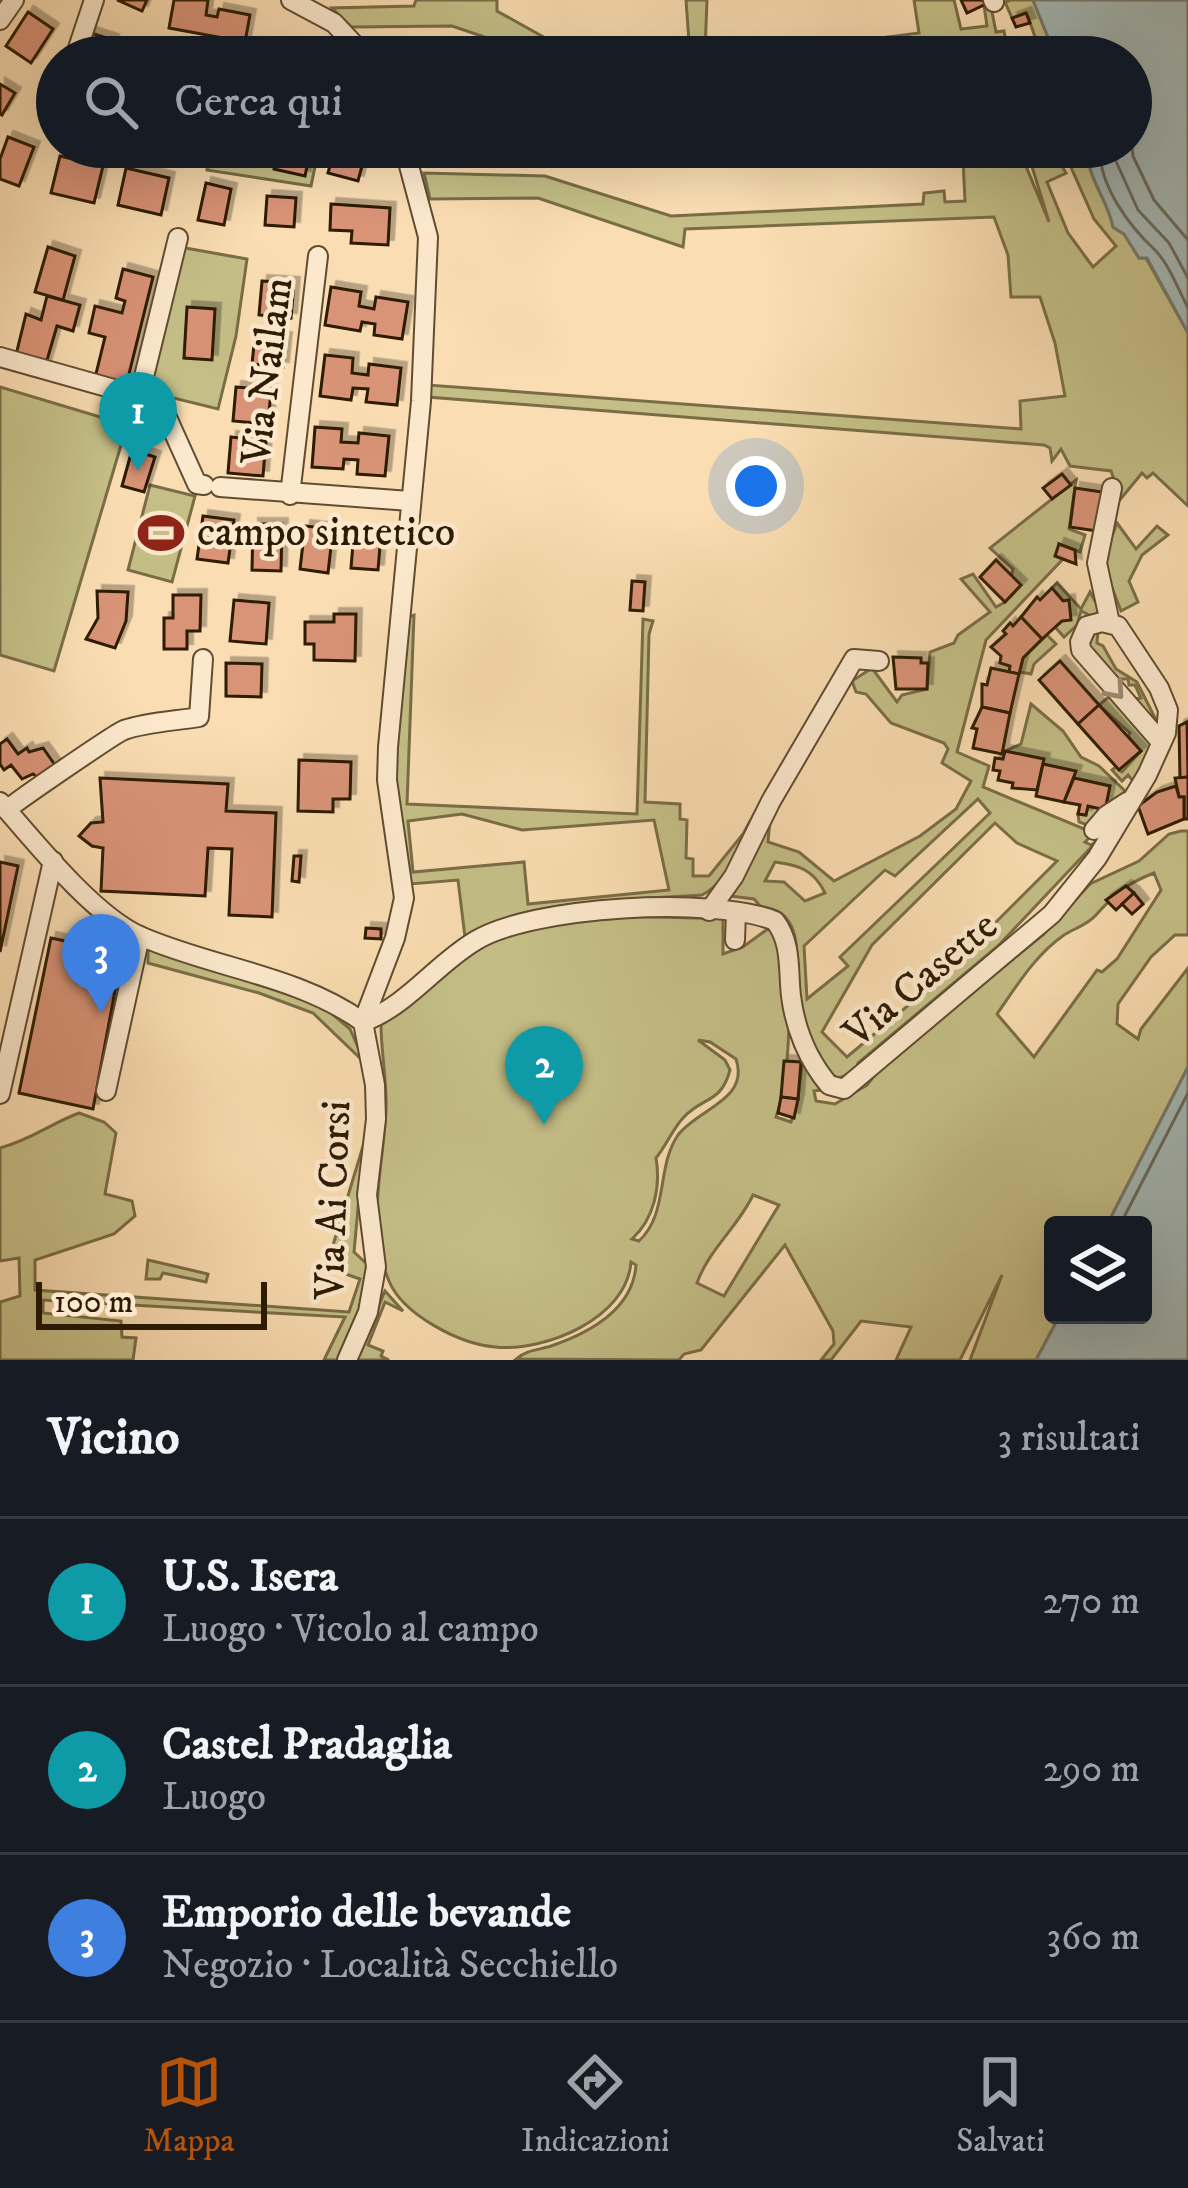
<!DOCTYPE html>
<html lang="it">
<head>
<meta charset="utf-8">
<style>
	:root { --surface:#171b24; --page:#242831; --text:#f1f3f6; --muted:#9ea1a6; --line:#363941; --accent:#b45309 }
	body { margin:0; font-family:"IM FELL DW Pica",serif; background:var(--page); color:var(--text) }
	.controls { position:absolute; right:36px; bottom:36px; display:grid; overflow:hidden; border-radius:12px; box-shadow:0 12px 48px #0002 }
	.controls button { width:108px; height:108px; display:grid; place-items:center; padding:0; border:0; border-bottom:3px solid var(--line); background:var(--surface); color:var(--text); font:60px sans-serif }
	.scale { position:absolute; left:36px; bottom:30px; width:231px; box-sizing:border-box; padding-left:12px; border:6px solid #2e1b04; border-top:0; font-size:33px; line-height:42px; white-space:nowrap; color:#2e1b04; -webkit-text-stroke:9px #fce9cd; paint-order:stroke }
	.you { position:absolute; left:756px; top:486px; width:42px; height:42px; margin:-30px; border:9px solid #fff; border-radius:50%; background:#1a73e8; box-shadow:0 0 0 18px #1a73e833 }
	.badge { display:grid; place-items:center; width:78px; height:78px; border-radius:50%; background:var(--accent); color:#fff; font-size:39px; font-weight:700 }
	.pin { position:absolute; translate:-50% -99px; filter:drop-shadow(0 3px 6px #0008) }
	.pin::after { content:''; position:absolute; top:63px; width:42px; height:36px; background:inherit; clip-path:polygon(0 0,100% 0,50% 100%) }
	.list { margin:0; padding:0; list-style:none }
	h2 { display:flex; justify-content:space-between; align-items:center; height:156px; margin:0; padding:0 48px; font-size:51px }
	h2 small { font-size:39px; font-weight:400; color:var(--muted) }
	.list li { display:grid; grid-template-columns:78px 1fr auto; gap:36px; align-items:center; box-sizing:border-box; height:168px; padding:0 48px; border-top:3px solid var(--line) }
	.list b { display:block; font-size:45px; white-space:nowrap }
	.list p { margin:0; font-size:39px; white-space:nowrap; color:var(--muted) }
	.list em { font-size:39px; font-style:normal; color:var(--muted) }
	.icon { flex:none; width:66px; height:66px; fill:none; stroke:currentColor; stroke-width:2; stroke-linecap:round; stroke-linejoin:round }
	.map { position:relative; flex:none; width:1188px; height:1360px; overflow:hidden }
	.search { position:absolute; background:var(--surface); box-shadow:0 12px 48px #0002; left:36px; right:36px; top:36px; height:132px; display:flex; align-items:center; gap:30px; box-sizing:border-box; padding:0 42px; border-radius:66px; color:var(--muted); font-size:45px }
	.sheet { height:660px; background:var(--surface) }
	nav { display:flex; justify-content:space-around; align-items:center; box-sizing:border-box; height:168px; border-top:3px solid var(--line); background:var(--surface); font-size:33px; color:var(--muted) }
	nav a { display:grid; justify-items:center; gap:6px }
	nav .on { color:var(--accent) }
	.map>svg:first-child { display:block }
	.green { fill:#c5bf87; stroke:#7a6d46; stroke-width:3; fill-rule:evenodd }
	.water { fill:#a4b9b7; stroke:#757a6f; stroke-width:3 }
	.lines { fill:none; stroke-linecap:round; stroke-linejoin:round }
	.shore { stroke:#696a5e; stroke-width:3 }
	.building { fill:#d99377; stroke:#2e1b04; stroke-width:3; filter:url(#shadow) }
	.minor-casing { stroke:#614c30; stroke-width:22 }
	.minor { stroke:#fce9cd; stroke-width:18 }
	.oneway { stroke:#9f8c73 }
	.labels { text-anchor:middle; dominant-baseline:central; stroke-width:9; stroke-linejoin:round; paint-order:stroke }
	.street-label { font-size:42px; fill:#2e1b04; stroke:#fce9cd }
	.poi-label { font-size:42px; fill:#2e1b04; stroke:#fce9cd; text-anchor:start }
</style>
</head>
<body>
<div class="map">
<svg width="1188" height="1360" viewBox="0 0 1188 1360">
	<defs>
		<filter id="shadow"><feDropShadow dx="5.5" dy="-5.5" stdDeviation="0" flood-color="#0004"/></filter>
	</defs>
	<rect width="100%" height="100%" fill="#faddb2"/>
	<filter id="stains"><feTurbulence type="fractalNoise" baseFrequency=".00167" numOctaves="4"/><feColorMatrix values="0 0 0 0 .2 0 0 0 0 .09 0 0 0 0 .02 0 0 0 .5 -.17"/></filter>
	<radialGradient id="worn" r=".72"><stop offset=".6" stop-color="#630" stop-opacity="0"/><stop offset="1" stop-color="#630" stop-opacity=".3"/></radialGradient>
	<g class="green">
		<polygon points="416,0 497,0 497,11 576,55 690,56 686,0 707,0 705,52 819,46 919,33 914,0 954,0 961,29 987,26 984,5 990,2 996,32 1004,31 1009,57 544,57 452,26 351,27 332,8 414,6"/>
		<polygon points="1011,0 1033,0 1056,57 1042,57 1027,14 1012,18 1005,2"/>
		<polygon points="212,147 319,147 311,186 207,170"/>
		<path d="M955,147h53l15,12 26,63 -23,-75h6l4,10 15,-9 15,25 -19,9 21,51 25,34 23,-21 -22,-27 -32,-72h26c-3,29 20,52 25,80l11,7 15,24h7l42,75v173l-35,-33 -6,5 -5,-5 -28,34 3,-19 -6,-17 -41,-5 -9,-17 -9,12 -2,-13 -6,-3 -616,-48v-12l593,44 -1,-28 45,-5 -10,-53 -15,-46h-29l-3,-42 -14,-38 -309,12 -2,18 -145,-49 -108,1 -6,-26 121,3 126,40 252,-12 1,-11 20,-2 1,11 20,-1 -2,-41z"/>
		<polygon points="180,247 247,259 236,336 218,409 145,391"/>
		<polygon points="0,387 127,425 54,671 0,655"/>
		<path d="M1076,480l-7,49 16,6 -5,17 -21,-8 4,15 -77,81 -29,112 32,14 -6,21 111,46 -9,9 6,3 6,-4 -99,105 -140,117 -2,8 -19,8c-23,-23 -35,-55 -39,-87 -3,-24 4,-56 -12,-74 -6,-8 -17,-10 -26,-12l-6,-7 -24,-3 40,-75 -2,21 31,10 35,29 86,-45 36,-27 15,-28 -29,-18 6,-14 -4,-6 -53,-20 -25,-29 -10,-2 -4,-11 20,-13 25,34 5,-7 25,-6 3,-37 24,-9 4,-8 32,-23 -29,-33 12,-5 23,33 9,-5 8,-33 -23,-21zM978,799l12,14 -150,144 8,9 -41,33 -3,-53 81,-76 10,6zM995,823l22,20 40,18 -121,121 -89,75 -25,-25 50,-87zM775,862c24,3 39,8 50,31l-20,8 -21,-19 -19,-1z"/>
		<polygon points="150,485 195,496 172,582 128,570"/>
		<polygon points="1117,523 1136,549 1157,526 1168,535 1142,555 1129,581 1138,602 1121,611 1102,562"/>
		<polygon points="1057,583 1081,609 1090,592 1101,612 1095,618 1081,611 1077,625 1064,637 1055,627 1062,621 1068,600 1063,601 1052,588"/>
		<path d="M414,615l-7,189 230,10 6,-195 10,2 -4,13 -4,168 35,2v15l7,1 -1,38 7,1v17h16l34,-42 22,-40c-15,35 -28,82 -63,101 -70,5 -178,3 -237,42l-7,-57 -48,4 -17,-105 12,-161zM462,814l60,16 132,-10 15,70 -141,14 -4,-42 -111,10 -5,-51z"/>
		<polygon points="1098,631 1097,643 1103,646 1116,669 1137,682 1159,726 1134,699 1141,698 1135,685 1129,685 1128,679 1115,679 1087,646 1090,634"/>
		<polygon points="1047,635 1056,644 1034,664 1031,674 1020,672 1023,658"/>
		<polygon points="1111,695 1152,745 1133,781 1128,775 1122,781 1112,770 1116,767 1122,772 1141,751 1128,736 1130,733 1099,705"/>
		<polygon points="1031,704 1063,731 1081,757 1099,766 1124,790 1125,796 1093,827 1079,822 1078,814 1085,815 1088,806 1105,810 1110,786 1074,778 1075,771 1043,764 1043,759 1005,751 1021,744"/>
		<path d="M1181,831h7v104h-13l-24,22 -33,47 -1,20 21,15 3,-10 47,-61v99l-81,158h-54v90h7l-24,45h-66l32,-85 -42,85h-64l15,-33 -50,-6 -30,39h-10l13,-16 -1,-13 -48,-86 -84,105 -17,4 -5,6 -163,-1c10,-9 23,-9 35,-13 38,-13 82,-36 85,-81l-5,-3c-4,56 -85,90 -136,85 -35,-3 -92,-32 -106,-66 -24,-57 -5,-115 -3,-173 1,-28 -5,-56 -5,-83 27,-18 46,-41 71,-61 74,-58 183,-47 271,-45v35l20,-7 26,-19c30,30 21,152 7,189l15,5 7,-23 5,-44 17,35 -6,1 2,10 19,3 32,-19 15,-19 57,-49 104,-82 47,-51 49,-23 30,-27zM1154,873l7,17 -5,8 -39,61 -15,13 -5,-2 -63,87 -37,-43c19,-27 38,-59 67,-79 9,-6 23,-10 31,-19 19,-21 30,-32 59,-43zM698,1040l12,2 26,17c14,41 -39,50 -58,76 -22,32 -9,78 -39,106l-7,-2c22,-20 29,-52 24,-81 10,-12 16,-28 27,-40 20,-22 38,-14 47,-48l-5,-10zM753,1195l26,10 -55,91 -27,-13c12,-34 41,-56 56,-88z"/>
		<polygon points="148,947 319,1003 350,1029 365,1063 313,1013 259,993 148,963"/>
		<path d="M79,1113l25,9 12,11 -11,61 27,7 3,15 -21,18 -79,26v30l314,22 11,-33 -20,-7 4,-14 -14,-3 34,-112 -10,109 16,15 -9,46 -22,47h-15l21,-43 -302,-17v13l78,8 1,16 14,1 -3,22h-133v-58l20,-6 -1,-38 -19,3v-113c32,-9 48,-23 79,-35z"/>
		<polygon points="148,1260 208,1274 206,1282 163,1273 160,1279 146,1279"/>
		<polygon points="385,1291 403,1311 385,1302 368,1345 383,1351 381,1356 389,1360 356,1360"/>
	</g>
	<g class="water">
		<path d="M1033,0h155v333l-41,-75h-8l-15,-24 -11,-7c-5,-28 -28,-51 -25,-80h43v-90h-75z"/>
		<polygon points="1188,1067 1188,1360 1036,1360 1060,1315 1143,1315 1143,1225 1107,1225"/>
	</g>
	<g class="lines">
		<g class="shore">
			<polyline points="1131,137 1133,156 1154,200 1188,240"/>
			<path d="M1100,147c-2,38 30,80 55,103 14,14 24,41 33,58"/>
			<polyline points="1115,147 1115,159 1138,210 1169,243 1188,278"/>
			<polyline points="1120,1225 1188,1093"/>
		</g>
	</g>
	<g class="building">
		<polygon points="117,0 147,0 142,11"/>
		<polygon points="174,0 208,0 206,15 217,17 219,9 250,15 245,42 169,28"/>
		<polygon points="961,0 989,0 990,2 967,13"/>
		<polygon points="28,12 53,29 31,63 6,46"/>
		<polygon points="1026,13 1030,23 1016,27 1012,18"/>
		<polygon points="88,32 113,40 108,57 81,57"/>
		<polygon points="169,47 202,53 202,57 167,57"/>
		<polygon points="0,84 15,93 2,115 0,114"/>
		<polygon points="8,137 34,147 19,186 0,179 0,159"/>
		<polygon points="278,147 311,147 305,176 274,169"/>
		<polygon points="335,147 366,151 358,181 328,173"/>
		<polygon points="60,156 103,166 94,203 51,193"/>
		<polygon points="126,168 169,178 161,215 118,205"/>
		<polygon points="206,183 231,189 224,225 198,220"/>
		<polygon points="267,196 296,198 294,227 265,225"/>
		<polygon points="331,204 390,208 388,245 351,243 352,231 330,230"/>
		<polygon points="48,247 75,256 63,300 35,292"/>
		<polygon points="123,269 153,277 126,386 95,378 105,337 89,333 95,306 122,313 125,301 116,298"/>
		<polygon points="262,281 294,283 291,318 259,315"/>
		<polygon points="331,287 361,292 359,306 374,309 376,297 408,302 402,339 374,335 375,324 362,322 360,331 325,325"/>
		<polygon points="47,296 80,305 73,331 57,326 45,367 15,359 26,314 41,320"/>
		<polygon points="187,307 215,309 212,360 184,358"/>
		<polygon points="255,335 286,338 283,367 252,364"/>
		<polygon points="325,355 353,358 352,373 368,375 369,364 401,368 397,405 366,402 368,389 353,388 351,400 320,396"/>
		<polygon points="236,387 271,390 268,424 233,421"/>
		<polygon points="315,427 342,429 341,442 358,443 359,433 389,436 385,476 357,474 358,460 344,459 343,469 312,467"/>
		<polygon points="231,437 266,441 263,476 228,473"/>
		<polygon points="132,450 155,457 144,492 122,486"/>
		<polygon points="1062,474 1071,485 1052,499 1043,488"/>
		<polygon points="1075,488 1102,492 1097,531 1070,527"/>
		<polygon points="203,516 234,520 228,563 197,559"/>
		<polygon points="253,524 282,524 281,571 252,570"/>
		<polygon points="305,526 333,529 328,573 300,569"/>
		<polygon points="354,532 381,534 378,570 351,568"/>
		<polygon points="1059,544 1075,550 1076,564 1055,556"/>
		<polygon points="996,560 1021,585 1005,602 980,577"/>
		<polygon points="632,581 645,582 643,611 630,610"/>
		<polygon points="1052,588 1063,601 1069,600 1071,620 1062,621 1042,639 1021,617 1037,597 1040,600"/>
		<polygon points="97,591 128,592 126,621 115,648 86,639 98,618"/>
		<polygon points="173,595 201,595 200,631 187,631 187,649 164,649 164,618 173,618"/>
		<polygon points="234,600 269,603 266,644 230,641"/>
		<polygon points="334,614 356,614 355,661 314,660 314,644 305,644 305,622 334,622"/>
		<polygon points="1021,617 1042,639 1023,658 1019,674 1009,672 1010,666 1000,663 1001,656 991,647 1006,634 1003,631 1010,623 1013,626"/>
		<polygon points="893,657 921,658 921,663 928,663 927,689 896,689"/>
		<polygon points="1060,661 1099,705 1078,724 1039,680"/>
		<polygon points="226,663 262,664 261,697 226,696"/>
		<polygon points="991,668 1019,674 1010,713 982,707 982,684 987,685"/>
		<polygon points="1099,705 1141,751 1119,770 1078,724"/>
		<polygon points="982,707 1010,713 1002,754 973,748 977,729 972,728"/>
		<polygon points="1187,722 1188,777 1180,778 1179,726"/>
		<polygon points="7,739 18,754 27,748 29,752 43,748 55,765 37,777 33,774 22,779 11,765 4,770 0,764 0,744"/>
		<polygon points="1005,751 1044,759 1037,790 1012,788 1013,783 998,780 1000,771 993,770 995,758 1003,759"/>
		<polygon points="299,760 351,762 350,799 333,799 333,812 298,811"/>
		<polygon points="1043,764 1076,771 1064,802 1036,796"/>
		<polygon points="1188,777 1188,819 1184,819 1184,797 1179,797 1175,778"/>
		<polygon points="100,778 228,784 226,811 276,813 272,917 229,915 232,849 208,848 205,896 101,891 103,848 92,846 79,836 91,823 103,822"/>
		<polygon points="1074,778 1110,786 1105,810 1088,806 1086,815 1078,814 1080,805 1064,802"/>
		<polygon points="1176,786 1179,797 1184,797 1184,819 1148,834 1138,806 1157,792"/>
		<polygon points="294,856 301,856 299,882 292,881"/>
		<polygon points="0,862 18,866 0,952"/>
		<polygon points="1126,886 1134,893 1116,910 1106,900"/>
		<polygon points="1134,893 1143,904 1132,914 1122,904"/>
		<polygon points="366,928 381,929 381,939 365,938"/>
		<polygon points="51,938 122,953 93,1109 19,1093"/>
		<polygon points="784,1061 801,1062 798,1099 781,1097"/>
		<polygon points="781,1097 798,1099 794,1118 778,1113"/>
	</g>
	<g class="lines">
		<g class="minor-casing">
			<g id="minor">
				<polyline points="291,0 334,23 366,57"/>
				<polyline points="993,0 994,2"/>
				<polyline points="0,20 14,0"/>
				<polyline points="75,57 94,0"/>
				<polyline points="0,357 160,402 197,484 204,485"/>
				<polyline points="139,397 178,238"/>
				<polyline points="220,487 410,501"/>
				<polyline points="290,495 318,256"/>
				<polyline points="1110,623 1097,563 1112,488"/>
				<path d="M0,802c34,39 94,114 140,134 73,32 157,39 223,86"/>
				<path d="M7,810c5,-6 109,-77 117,-80 23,-8 51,-9 75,-13l4,-58"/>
				<polyline points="1094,830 1107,815 1127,802"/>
				<polyline points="709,911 734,876 771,801 854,659 879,661"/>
				<polyline points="735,940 736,912"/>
				<path d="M363,1022c44,-16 72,-57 112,-81 56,-35 240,-45 300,-20 17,22 13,49 16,75 4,32 17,64 38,89l15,4 208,-175 45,-56 50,-83 19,-42 2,-23 -9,-22 -41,-62 -16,-4 -15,4 -7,16 1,8 80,92"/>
				<polyline points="106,1091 140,936"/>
				<polyline points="0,1094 53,861"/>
				<polyline points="347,1360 368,1312 376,1267 367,1195 376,1119 375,1085 363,1022 395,938 404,898 387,780 388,747 421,401 428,237 404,147"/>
			</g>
		</g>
		<use href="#minor" class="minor"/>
	</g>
	<defs><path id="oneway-chevron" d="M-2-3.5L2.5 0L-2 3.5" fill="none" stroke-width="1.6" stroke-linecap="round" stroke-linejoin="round" transform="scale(3)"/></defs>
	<use class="oneway" href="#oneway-chevron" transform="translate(1116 691) rotate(49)"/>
	<defs>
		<g id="stadium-bare" transform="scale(3.6)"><path d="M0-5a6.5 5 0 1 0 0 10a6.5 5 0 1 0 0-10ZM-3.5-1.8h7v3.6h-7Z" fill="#8f2418" stroke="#fce9cd" stroke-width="2.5" paint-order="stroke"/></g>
	</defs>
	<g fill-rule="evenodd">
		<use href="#stadium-bare" x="161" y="533"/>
	</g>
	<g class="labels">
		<g class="street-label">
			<text transform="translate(268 371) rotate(-83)">Via Nailam</text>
			<text transform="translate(921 980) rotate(-40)">Via Casette</text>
			<text transform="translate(334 1200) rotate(-88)">Via Ai Corsi</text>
		</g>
		<g class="poi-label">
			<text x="197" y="533">campo sintetico</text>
		</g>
	</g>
	<rect width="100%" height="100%" filter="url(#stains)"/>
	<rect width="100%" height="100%" fill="url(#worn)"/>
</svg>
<div class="controls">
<button><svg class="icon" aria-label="layers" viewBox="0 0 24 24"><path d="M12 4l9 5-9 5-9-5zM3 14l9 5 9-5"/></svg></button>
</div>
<div class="scale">100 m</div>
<div class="you"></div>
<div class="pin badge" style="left:138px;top:471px;background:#0f9aa8">1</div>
<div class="pin badge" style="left:544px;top:1125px;background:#0f9aa8">2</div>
<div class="pin badge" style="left:101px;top:1013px;background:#3f7fe0">3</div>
<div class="search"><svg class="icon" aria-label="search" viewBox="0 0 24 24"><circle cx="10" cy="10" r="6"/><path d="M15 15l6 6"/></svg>Cerca qui</div>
</div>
<section class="sheet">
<h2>Vicino<small>3 risultati</small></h2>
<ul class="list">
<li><span class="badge" style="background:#0f9aa8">1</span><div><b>U.S. Isera</b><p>Luogo · Vicolo al campo</p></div><em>270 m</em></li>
<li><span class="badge" style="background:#0f9aa8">2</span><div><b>Castel Pradaglia</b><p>Luogo</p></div><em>290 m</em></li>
<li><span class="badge" style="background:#3f7fe0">3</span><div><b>Emporio delle bevande</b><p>Negozio · Località Secchiello</p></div><em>360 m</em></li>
</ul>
</section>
<nav>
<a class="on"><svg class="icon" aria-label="map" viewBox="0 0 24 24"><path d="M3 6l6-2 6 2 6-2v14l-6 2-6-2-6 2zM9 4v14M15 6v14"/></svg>Mappa</a>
<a><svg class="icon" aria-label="directions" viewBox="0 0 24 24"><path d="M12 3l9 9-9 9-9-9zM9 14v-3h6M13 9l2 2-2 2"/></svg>Indicazioni</a>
<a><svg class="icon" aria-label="saved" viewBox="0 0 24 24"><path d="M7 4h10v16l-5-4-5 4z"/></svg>Salvati</a>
</nav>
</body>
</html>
